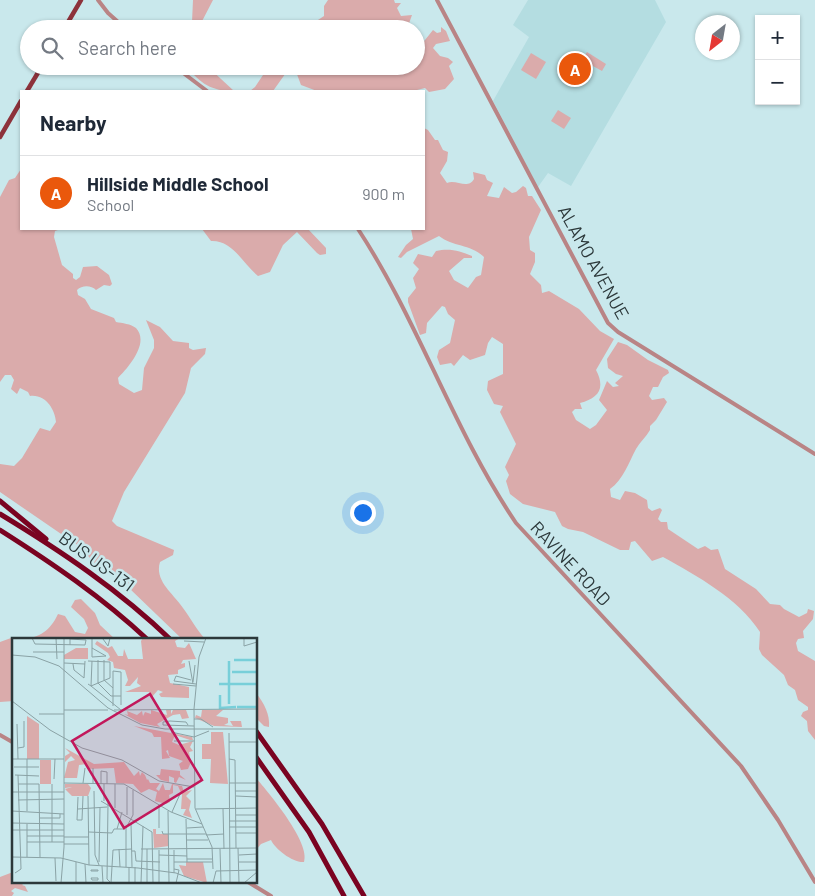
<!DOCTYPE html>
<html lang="en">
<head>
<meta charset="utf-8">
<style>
	:root { --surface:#fff; --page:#f2f2f3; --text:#1f2937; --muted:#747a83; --line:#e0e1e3; --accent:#ea580c }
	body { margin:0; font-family:Barlow,sans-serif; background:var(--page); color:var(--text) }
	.controls { position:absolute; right:15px; top:15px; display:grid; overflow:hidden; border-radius:0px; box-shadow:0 1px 4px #0004 }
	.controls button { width:45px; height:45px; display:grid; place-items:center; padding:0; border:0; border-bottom:1px solid var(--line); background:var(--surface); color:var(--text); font:25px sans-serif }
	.compass { position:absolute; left:695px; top:15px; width:45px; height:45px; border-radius:50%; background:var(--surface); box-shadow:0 1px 4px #0004; rotate:211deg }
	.you { position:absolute; left:362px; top:512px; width:18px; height:18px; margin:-12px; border:4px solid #fff; border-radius:50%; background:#1a73e8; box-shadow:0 0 0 8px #1a73e833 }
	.badge { display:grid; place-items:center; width:32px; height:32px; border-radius:50%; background:var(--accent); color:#fff; font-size:16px; font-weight:700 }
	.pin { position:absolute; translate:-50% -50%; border:2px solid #fff; box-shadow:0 1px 5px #0006 }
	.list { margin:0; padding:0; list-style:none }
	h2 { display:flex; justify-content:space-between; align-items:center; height:65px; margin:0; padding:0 20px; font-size:21px }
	h2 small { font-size:16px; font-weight:400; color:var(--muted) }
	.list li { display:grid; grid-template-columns:32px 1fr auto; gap:15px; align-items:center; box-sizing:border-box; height:75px; padding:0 20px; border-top:1px solid var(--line) }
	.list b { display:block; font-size:19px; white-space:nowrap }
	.list p { margin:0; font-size:16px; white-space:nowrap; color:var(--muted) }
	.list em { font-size:16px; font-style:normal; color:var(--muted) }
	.icon { flex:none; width:28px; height:28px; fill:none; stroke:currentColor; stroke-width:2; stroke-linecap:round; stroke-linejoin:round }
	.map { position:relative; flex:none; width:815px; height:896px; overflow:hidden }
	.search { position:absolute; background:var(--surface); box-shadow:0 1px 4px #0004; left:20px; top:20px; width:405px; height:55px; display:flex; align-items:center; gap:12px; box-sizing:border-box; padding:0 18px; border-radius:28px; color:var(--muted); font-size:19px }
	.panel { position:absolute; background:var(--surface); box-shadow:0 1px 4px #0004; left:20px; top:90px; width:405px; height:140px; border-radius:0px }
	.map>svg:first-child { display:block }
	.built { fill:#b4dde1 }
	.green { fill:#daabab }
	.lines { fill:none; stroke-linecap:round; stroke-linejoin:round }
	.minor { stroke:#b98485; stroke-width:4 }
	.major { stroke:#8d323b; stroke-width:4.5 }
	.highway { stroke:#7a0321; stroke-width:5 }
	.labels { text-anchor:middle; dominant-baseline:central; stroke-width:5; stroke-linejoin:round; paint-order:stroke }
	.street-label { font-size:18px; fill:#2c383a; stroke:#c9e8ec }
	.inset-river { fill:none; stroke:#78cfd9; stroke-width:2.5 }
	.inset-road { fill:none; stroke:#8aa2a5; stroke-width:1 }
	.view { fill:#c2185b; fill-opacity:0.15; stroke:#c2185b; stroke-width:2.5 }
	.inset-edge { fill:none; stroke:#2c383a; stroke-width:2.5 }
</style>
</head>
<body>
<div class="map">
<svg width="815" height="896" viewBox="0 0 815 896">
	<rect width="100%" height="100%" fill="#c9e8ec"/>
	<polygon class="built" points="528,0 655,0 666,22 571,186 548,173 538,187 493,101 529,37 513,25"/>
	<g class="green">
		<polygon points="193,0 213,0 198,29 185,29 192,22"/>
		<polygon points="328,0 394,0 395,3 401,3 397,8 401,16 412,15 407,29 314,29 318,20 324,16 324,6"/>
		<polygon points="441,27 446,31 450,41 436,44 433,48 440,56 448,58 453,62 449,66 454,79 445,89 429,92 425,88 413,91 317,91 301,85 295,69 288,70 273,91 250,91 255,87 269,66 416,66 416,45 421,45 433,30 437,33 441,32"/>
		<polygon points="587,52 606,64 602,71 582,60"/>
		<polygon points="531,53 546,62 536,79 521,70"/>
		<path d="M186,66h21l27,25c-23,0 -33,-7 -48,-25z"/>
		<polygon points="558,110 571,118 564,129 551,121"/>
		<path d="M424,128l4,2 7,10h3l5,10 5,2 -1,9 -7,12 7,10c9,-4 21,7 27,-4l-1,-7 12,3 2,5 6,3 -6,13 12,2 5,-11 8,6 4,-1 7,-6 3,2 2,8h4l9,14 -12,27 1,13 5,3v9l-5,12 11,11 1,8 7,-2 30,18 21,22 14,8 -18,31c10,19 2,28 -16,33l2,6h-7l-3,3 4,8 14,9 6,-4 11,-15 -8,-10 8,-19 6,6 6,-1 -4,-3 8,-7 -7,-2 -8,-6 -1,-9 11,-17 9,3 21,15 20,10 1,3 -6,4 -5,10h-5l-4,9 3,4 12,-2 3,4 -11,18 -6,6v4c-4,7 -10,12 -14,19 -7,13 -13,31 -26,40l1,8 9,3 5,-9 10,2 12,7 1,8 4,3 8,-3 2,2 -4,9 3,3h6l1,7 30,20 7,-3 6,4 7,-1 7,20 31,20 14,15 10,1 4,4 15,8 8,-4 1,-4 6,2 -1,8 -10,12 1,7 -6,1 -2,4 2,8 17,10v79l-7,-9 -1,-10 -6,-5 2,-4 5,-2v-3l-10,-7 -3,-10 -7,-5 -4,-10 -22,-20 -3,-6 1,-17c-22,-34 -63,-56 -97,-75l-11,4 -17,-20 -4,1 -2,8h-9l-37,-18 -15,-3 -6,-3 -7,-14 -32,-8 -13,-10 -4,-13 3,-6 -4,-8 11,-23 -16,-32 3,-6 -9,-2 -7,-14 1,-9 15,-7v-30l-11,-7 -4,6 -3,12 -15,5 -7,-5 -9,11 -3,-3 -11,2 -3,-8 2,-7 11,-7 5,-23 -7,-6 -3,-7 -3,-1 -15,17 -1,10 -6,2 -12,-33v-4l8,-10 -3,-10 6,-9 -6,-6 5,-9 14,3 4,-6c14,-3 24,0 36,5v2h-8l-15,13 5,9 14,8 8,-11 5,-2 3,-18c-13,-13 -31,-10 -45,-21l-32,16 -6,6 -3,-1 8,-12 7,-6 -2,-10h13z"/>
		<path d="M21,169v60h40l-6,2 -1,6 8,28 11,9v4l3,2 4,-3 3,-10 14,-1 12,9 3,9 -2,2 -6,-1 -8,5c-5,-5 -14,-5 -19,0l1,5 7,4 6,10 23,9 2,4c6,1 15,2 20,6 14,15 -8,40 -18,50l1,6 15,9 8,-3 2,-22 10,-20v-8l-8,-20 14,7 13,14 16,2v5l4,2 13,-2 -1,6 -14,14 -6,25 -61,99 -12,29 5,5 57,24 -1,5 -13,7c-6,19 14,32 23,46 8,11 13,21 23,32h-23l-54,-52c-15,-12 -36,-22 -46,-39l-83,-57v-28l14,2 8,-8 18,-30 10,3 6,-9c-1,-12 -10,-28 -26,-26l-2,-4 -8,-4 -3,6 -6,-5 3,-9 -3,-5h-6l-5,7v-185l9,-17 6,-2z"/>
		<path d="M202,229h106l18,19v6l-6,1 -3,-2 -20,-21 -14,13 -13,27 -12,4c-15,-12 -25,-36 -47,-35z"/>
		<path d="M81,599l14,14 5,12 16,15h-94c18,-3 28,-9 36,-26l7,2 10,16 10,2 3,-6 -4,-9 -13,-12 4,-7z"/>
		<polygon points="11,638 15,640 14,701 0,702 0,642"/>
		<path d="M256,693c8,10 14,21 13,34l-5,-1 -8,-8z"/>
		<path d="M256,778c13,15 55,65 48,84 -11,1 -29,-13 -33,-22l-10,4 -5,6z"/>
		<polygon points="14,867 14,882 25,882 22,885 25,886 28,892 15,888 11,891 14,893 12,896 0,896 0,877 13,872"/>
	</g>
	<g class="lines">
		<g class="minor">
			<polyline points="98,0 108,13 126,29"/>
			<polyline points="437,0 608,323 618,332 815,454"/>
			<polyline points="174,66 207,91"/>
			<path d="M358,229c61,93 95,201 158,294l225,243 37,54 37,62"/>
			<polyline points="0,735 14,743"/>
			<polyline points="248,882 271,896"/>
		</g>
		<g class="major">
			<polyline points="64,29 81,0"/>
			<polyline points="27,91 42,66"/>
			<polyline points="0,137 21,101"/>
		</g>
		<g class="highway">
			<polyline points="0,501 46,539"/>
			<path d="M0,514c61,37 119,76 171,126"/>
			<path d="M0,530c52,33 102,67 148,110"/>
			<polyline points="256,731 322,824 364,896"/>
			<polyline points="256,757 309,832 344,896"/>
		</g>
	</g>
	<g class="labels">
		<g class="street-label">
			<text transform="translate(594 262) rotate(61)">ALAMO AVENUE</text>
			<text transform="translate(97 561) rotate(36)">BUS US-131</text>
			<text transform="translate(571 563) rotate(47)">RAVINE ROAD</text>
		</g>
	</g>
	<g transform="translate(12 638)">
		<rect width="245" height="245" fill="#c9e8ec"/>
		<path d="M131,0h37l-5,3 2,6 8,1 4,-5 7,16 -13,1 -2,4 4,-1v4l-7,3v4l-10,1 2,8 19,4v11l-28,-1 -2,-3 4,-2 -5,-2 -7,8 -2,-6h-24l16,-6 -4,-3 1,-6 -8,9h-5l3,-6 -3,-10 -11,-2 -1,-6 -6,-2 3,-3 -2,-4 -13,-9 2,-3 11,7 4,-2 6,10h5l1,-7 4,10h15l-2,-18zM64,10h12v11h-24v-4zM139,72l16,5 -1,-5h5v4l2,-4h13l3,8 -7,1 -2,-5 -7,1 -16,9 3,3 -20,-4 -16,-9 4,1 -1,-4 10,4 5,-4 1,5 2,-4 6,2zM190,72h21l-7,6 12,2v5l-4,2 9,1 -3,-5h11l1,6 -28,-1 -19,-8 1,-3 5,2zM15,78l12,8v35h-12zM122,88l58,11 1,3h-3l-15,-5 -3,7 7,3 14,-4 -3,6 3,4 -4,1 2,10 -3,7 -7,1 -2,-6 4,-3 -14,-5 -1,-6 -2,1 4,7 -8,1 -1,-22h-7l-2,-4zM199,94h12l5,52 -18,-1 1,-24h-9v-15h9zM53,110l29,16 30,-2 10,14 5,-5 1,5 2,-4 3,3 2,5 -3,3 4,-4 2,4h10l-4,6 3,2 4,-8 2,7h5l2,-6 10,2 2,6 8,-2 -6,6 5,5 -2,9 3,8 -9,-3 3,-6h-5l1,-14 -4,-9 -5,-1v8l-4,2 1,7 -4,2 -11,-3 2,-9 -8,-3 -8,4 -8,-9 -17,-1 -2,-15 -26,1 -1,-5 -8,1 -2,13h-13l4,-16 7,-2 -4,-4 -6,6v-6l5,-3zM28,122h11v24h-11zM149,131l19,2v4l6,5 -7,-3 -3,6 -2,-1v-4l-5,-2v6l-8,-2 -5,-5h4zM53,146h23l3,4 -3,8h-16l-7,-7 7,-2 -7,1zM141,191h3v5h12l1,12 -15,2zM174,224h17l4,21 -23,-7 -5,-11 7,1z" fill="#daabab"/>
		<path class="inset-river" d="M222,22h23M217,23v43M220,34h25M207,46h38M208,57v13l16,-1M225,69h20"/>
		<path class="inset-road" d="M20,0l3,6 50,1 1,-5 -16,-1v6M44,0l1,21M80,0v19l14,-1M80,0h18M194,0l-7,19 -5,52 1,99 17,39 1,22M232,0v8l13,-4M91,1l5,7 2,-8M172,3l20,1M80,10l14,8M21,14h31M0,17l23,2 24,9 49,42 34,17 23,4h92M86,22v23l13,13h10M92,22v20l9,8M76,23l22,1v16M80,23l-1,25 30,24M177,23l4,23M52,25l21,1M61,26l1,6 10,8 1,-17M162,43l22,3M162,43l2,-5 15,4M181,44l2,-17M76,46l3,2 19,-8M161,46l23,2M0,63l38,29 32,18 40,12 37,21 35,6M101,68v-35l8,1v33M52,72h44M102,72l143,-1M27,76h25M182,81h7l12,8M5,86l1,35M151,87l31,1M151,87v-3l7,-1 16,1 2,3M159,94l23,5 15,-6M217,95l1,150M162,103h20M217,104h28M6,110l6,-1v-26M0,121h52M15,121v52M217,121l6,1 1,88M2,129h25M3,137l24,1M42,141l1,-20M52,145l60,1 47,28 31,12M71,145l2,-15M217,145h28M6,146h21l1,73M40,146v58M81,146v-16M89,146v-13l6,1v12M92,146v17M103,146v24M115,149v28M82,153l1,64 4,10M223,153h22M0,154h52M76,158l1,69M224,158l21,1M66,159l-1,23h5l1,-24M6,162l46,-1M89,163l51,31 1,51M96,165l-1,76 4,4 2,-33 19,-1M66,171l29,-2M184,171l61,-1M211,171l1,40M0,173l52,3M156,173l1,72M160,174l8,-18M224,177h21M28,180h20v-4M174,181l1,43M217,183h28M0,185l52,1M119,185l1,44M15,186v33M217,189h28M147,190v-23M175,190l16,-1M105,191l5,-17M0,192h52M150,193l1,3h43M77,194l23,1 2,-4h11M224,195h21M194,197l18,-1M15,198h37M52,199h25M175,202h21M15,204h37M52,206h25M226,210l1,35M107,211l1,18M129,211l116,-1M135,211v34M208,211l1,34M162,212v23M120,213h3l1,10 24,1M147,217l28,1M227,217l18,-1M0,219l49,1 28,7 49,3 38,5 26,10M43,220l1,23M175,221h25M64,224v21M87,224l1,-54M162,224h38M227,224h18M73,226l1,19M90,228l1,17M114,229v-39l7,-13v-25M117,229v16M123,229v16M162,231l5,1 -3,13M79,232h7v1h-7zM3,235l6,-4 -3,-94M79,240h7v2h-6zM49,245l3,-36v-209M129,245l2,-57M147,245v-33M201,245l3,-12 41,-1M232,245l13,-11"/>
		<path class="view" d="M138,56l52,86 -78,48 -52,-87z"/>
		<rect width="245" height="245" class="inset-edge"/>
	</g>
</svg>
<div class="controls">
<button>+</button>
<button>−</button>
</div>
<svg class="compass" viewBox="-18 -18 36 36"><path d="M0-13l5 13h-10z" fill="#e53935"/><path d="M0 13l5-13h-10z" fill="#747a83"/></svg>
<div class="you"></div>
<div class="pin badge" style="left:575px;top:69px">A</div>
<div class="search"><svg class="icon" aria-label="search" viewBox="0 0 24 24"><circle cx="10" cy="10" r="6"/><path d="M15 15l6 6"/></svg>Search here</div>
<section class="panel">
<h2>Nearby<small></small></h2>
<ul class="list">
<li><span class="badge">A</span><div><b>Hillside Middle School</b><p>School</p></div><em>900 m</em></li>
</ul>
</section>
</div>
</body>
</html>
